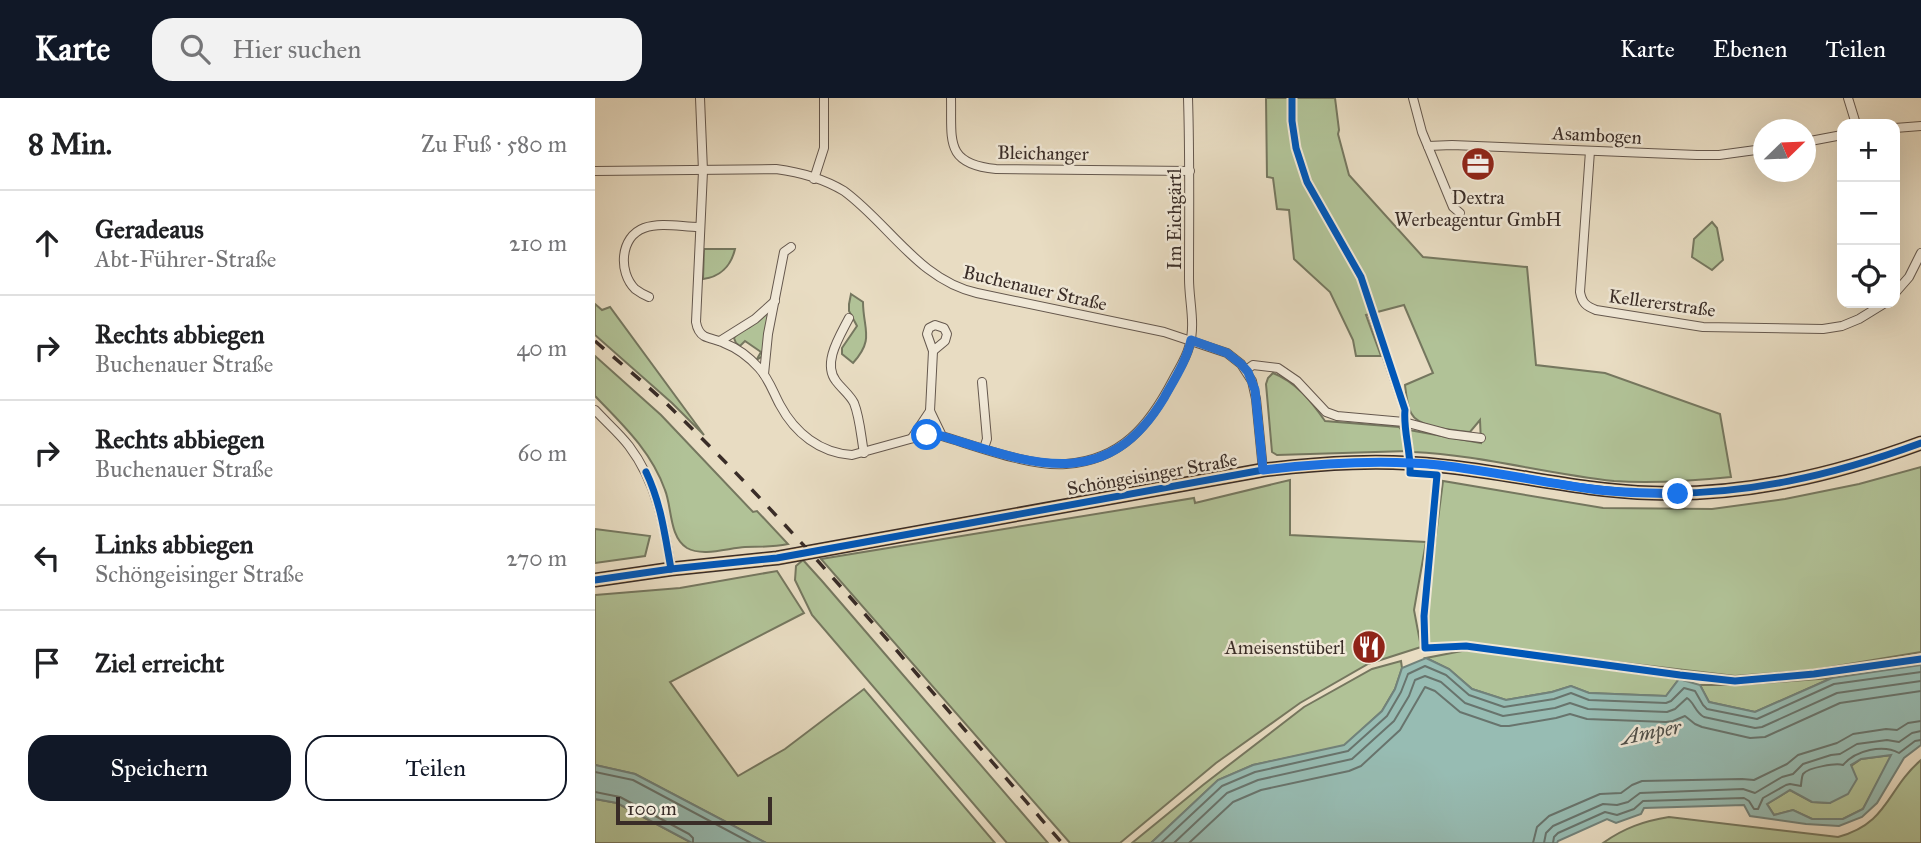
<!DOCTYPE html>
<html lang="de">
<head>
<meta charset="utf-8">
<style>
	:root { --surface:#fff; --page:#f2f2f2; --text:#202124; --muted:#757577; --line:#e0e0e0; --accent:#111827 }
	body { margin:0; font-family:"IM FELL Great Primer",serif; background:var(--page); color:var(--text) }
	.controls { position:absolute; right:21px; top:21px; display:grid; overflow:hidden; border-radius:14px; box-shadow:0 7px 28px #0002 }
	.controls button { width:63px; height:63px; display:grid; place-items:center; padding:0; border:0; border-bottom:2px solid var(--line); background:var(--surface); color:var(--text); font:35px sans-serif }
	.compass { position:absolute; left:1158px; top:21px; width:63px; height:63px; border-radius:50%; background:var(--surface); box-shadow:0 7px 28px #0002; rotate:67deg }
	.scale { position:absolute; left:21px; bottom:18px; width:156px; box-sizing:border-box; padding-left:7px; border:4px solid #392c27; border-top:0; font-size:19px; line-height:24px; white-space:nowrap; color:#392c27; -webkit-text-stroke:5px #f0e8d7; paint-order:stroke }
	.stop { position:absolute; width:21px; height:21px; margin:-16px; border:5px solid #1a73e8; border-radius:50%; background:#fff }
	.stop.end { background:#1a73e8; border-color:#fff; box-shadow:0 2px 7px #0008 }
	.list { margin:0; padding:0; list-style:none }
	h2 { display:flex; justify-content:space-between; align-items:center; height:91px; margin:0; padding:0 28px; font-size:30px }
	h2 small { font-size:23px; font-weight:400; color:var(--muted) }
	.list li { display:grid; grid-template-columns:46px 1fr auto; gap:21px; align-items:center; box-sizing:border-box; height:105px; padding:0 28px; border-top:2px solid var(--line) }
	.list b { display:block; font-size:26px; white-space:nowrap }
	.list p { margin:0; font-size:23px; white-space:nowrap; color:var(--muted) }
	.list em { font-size:23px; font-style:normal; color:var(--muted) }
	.actions { display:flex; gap:14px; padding:21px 28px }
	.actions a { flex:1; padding:16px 0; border:2px solid var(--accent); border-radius:21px; text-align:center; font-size:24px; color:var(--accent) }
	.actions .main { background:var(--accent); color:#fff }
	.icon { flex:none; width:38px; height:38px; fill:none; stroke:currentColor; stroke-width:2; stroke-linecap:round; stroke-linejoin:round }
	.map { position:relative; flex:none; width:1326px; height:745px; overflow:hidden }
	header { display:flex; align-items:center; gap:42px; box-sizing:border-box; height:98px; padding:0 35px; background:var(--accent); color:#fff }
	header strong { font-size:33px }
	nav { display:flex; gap:38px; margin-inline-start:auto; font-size:24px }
	.search { width:490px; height:63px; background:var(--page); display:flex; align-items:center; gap:18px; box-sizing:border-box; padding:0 24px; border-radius:21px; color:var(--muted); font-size:26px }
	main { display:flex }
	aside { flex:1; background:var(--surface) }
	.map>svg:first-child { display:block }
	.green { fill:#b1c297; stroke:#75775f; stroke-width:2 }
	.water { fill:#97bcb3; stroke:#71827b; stroke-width:2; fill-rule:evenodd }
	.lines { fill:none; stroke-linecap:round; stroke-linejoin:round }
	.shore { stroke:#68746d; stroke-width:2 }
	.minor-casing { stroke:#65584e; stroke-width:10 }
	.primary-casing { stroke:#392c27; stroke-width:15 }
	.minor { stroke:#f0e8d7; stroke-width:8 }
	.primary { stroke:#e4be81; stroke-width:12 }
	.rail { stroke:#392c27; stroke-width:3.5; stroke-dasharray:12 12; stroke-linecap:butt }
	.cycleway-casing { stroke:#f0e8d7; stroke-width:11 }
	.cycleway { stroke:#0057b8; stroke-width:7 }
	.route { stroke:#1a73e8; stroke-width:9 }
	.labels { text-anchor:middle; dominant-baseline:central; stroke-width:5; stroke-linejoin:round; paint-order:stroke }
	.street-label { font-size:19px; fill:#392c27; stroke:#f0e8d7 }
	.poi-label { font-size:19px; fill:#392c27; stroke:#f0e8d7 }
	.water-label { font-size:21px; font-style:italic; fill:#50504a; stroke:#f0e8d7 }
</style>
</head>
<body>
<header>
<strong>Karte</strong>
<div class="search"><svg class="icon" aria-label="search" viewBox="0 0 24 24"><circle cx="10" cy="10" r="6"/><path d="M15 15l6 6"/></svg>Hier suchen</div>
<nav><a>Karte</a><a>Ebenen</a><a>Teilen</a></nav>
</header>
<main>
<aside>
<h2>8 Min.<small>Zu Fuß · 580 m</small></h2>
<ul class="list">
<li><svg class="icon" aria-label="ahead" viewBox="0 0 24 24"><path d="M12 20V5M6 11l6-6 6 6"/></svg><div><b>Geradeaus</b><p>Abt-Führer-Straße</p></div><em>210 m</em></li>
<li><svg class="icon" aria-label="right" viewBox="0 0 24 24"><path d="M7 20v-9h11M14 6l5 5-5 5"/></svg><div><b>Rechts abbiegen</b><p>Buchenauer Straße</p></div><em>40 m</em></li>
<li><svg class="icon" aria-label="right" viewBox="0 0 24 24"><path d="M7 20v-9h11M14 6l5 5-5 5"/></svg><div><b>Rechts abbiegen</b><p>Buchenauer Straße</p></div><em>60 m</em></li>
<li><svg class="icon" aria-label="left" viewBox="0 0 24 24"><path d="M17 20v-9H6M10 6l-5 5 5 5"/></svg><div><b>Links abbiegen</b><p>Schöngeisinger Straße</p></div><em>270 m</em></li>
<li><svg class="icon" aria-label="arrive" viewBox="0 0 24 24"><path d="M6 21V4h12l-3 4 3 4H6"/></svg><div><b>Ziel erreicht</b></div></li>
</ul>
<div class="actions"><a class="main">Speichern</a><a>Teilen</a></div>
</aside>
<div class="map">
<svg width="1326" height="745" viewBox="0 0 1326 745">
	<rect width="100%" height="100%" fill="#e8dcc2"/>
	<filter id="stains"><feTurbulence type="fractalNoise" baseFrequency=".00286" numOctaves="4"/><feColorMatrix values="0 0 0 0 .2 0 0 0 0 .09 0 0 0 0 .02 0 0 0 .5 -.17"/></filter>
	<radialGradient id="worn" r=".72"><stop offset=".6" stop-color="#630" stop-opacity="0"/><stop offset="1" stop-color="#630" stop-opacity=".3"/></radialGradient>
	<g class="green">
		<path d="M671,0h69l4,32 -1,4 11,41 74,82 104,10 9,98 69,8 115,41 11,63c-39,4 -78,7 -117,4 -68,-7 -133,-26 -201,-29l-4,-22 72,13 -1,-23 -10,12c-16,-2 -51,-3 -59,-19 -4,-8 -5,-19 -6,-28l28,-12 -29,-68 -38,10 15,41h-25l-3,-16 -23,-48 -36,-33 -5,-49 -12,-1 -4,-31 -6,-1z"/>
		<polygon points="1117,124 1122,130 1128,162 1117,172 1097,159 1099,141"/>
		<path d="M109,151h31c-4,17 -15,28 -32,30z"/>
		<path d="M256,196l12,8c0,27 12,37 -10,61l-11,-9v-6l15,-22 -8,-15v-7z"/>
		<polygon points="0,206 7,212 15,209 109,337 77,305 0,237"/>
		<polygon points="174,213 168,258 163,261 162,261 166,254 150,243 145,248 141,245 139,240 143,235 155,229"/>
		<path d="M0,258l66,59 92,97 4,-1 31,33c-15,3 -28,3 -43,3 -17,1 -42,10 -58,1 -18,-11 -15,-41 -22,-58 -14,-39 -42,-65 -70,-94z"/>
		<path d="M678,275c23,9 38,28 52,48l74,6 4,5 5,19 -131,4 -5,-3 -6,-68 2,-6z"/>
		<polygon points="1326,369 1326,554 1218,572 1140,578 871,546 832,546 830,522 848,383 1008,410 1117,411 1190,401 1264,386"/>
		<polygon points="695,382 695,437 831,444 819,512 826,549 773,566 705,605 621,665 525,745 475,745 226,461 599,400 600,405"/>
		<polygon points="0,431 55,438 50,458 0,465"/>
		<polygon points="208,462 227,483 453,745 412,745 217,517 200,482 201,468"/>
		<polygon points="182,473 209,515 75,584 143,678 190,651 269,591 400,745 171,745 40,676 0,667 0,497 85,490"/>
		<polygon points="872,552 1084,581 1071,598 994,595 976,588 957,594 911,602 877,591 854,571 831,560"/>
		<polygon points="806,563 807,570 800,591 787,613 749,648 658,667 623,682 556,745 537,745 608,687 709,609 777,571"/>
		<polygon points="1237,580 1160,614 1114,604 1105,587 1140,587"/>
		<polygon points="1297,657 1268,711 1248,721 1217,721 1198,712 1179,717 1172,706 1195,692 1217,704 1235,705 1256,668 1266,661"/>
		<path d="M1326,662v83h-318c21,-15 41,-22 66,-26l169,20c51,-14 48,-47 83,-77z"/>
		<polygon points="0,701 22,705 97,745 0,745"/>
	</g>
	<g class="water">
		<path d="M831,560l23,11 23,20 34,11 46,-8 19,-6 18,7 77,3 13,-17 21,6 9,17 46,10 77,-34 89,-13v80l-17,13 -27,45 -15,14 -23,9 -33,-2 -56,-8 -6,-11 -100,3 -3,6 -25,9 -9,-4 -49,22 -1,2h-406l67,-63 35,-15 91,-20 38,-34 13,-22 7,-21zM1296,657l-28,54 -20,10h-31l-19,-9 -19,5 -7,-11 23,-14 22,12 18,1 18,-9 9,-15 -6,-14 10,-6z"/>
		<polygon points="0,667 40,676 171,745 97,745 22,705 0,701"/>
	</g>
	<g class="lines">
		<g class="shore">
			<polyline points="0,674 38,682 156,745"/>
			<polyline points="0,694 25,699 94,736 98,740 98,745"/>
			<polyline points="566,745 627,688 660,674 753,653 792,618 806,594 813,576 830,568 851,577 874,597 909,609 959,601 976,595 994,602 1071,605 1076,603 1089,590 1100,593 1108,607 1112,611 1162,621 1239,586 1326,574"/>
			<path d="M579,745l53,-50 31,-13 94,-21 42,-38 15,-25 6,-16 10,-4 16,6 24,21 38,13 52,-8 15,-5 18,6 79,3 8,-3 12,-11c7,4 8,14 17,19l51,11 7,-1 75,-34 84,-12"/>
			<polyline points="594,745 638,704 666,692 754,673 766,668 805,632 830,589 840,593 865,614 906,628 914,628 961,620 975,616 992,621 1071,624 1078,623 1090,618 1100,626 1107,629 1155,640 1170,639 1245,605 1326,593"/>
			<polyline points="938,745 942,729 954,718 1005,696 1026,695 1037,687 1047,683 1147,681 1159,682 1192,666 1203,657 1242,645 1258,636 1291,631 1302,632 1313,625 1326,623"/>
			<polyline points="949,745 951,735 958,728 1008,706 1022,707 1033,704 1045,695 1148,691 1160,695 1187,679 1198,676 1208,666 1236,657 1245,656 1262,646 1292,642 1304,644 1317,635 1326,633"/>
			<path d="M958,745l1,-6 4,-4 47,-21 12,3 17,-6 9,-8 101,-3 5,3 5,8h4l5,-11 23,-13 4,-1 11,2c0,-2 1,-10 2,-12 6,-7 33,-11 40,-9 13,-15 40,-21 56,-12l16,-12 6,-1"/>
		</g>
		<g class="minor-casing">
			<g id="minor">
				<path d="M105,0l3,73 -7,151c1,6 3,11 8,14 6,3 14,4 20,7 13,5 26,15 35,25 10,11 14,24 21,37 15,28 40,48 72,50l69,-19h21"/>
				<path d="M356,0c1,42 -7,66 45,71l194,2"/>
				<polyline points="818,0 827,34 858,109 865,115"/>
				<polyline points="1253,0 1261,26"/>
				<polyline points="1300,30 1326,28"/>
				<polyline points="1210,44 1247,37"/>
				<polyline points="833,48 857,47 1102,57 1124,57 1168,51"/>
				<path d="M995,53l-10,141c2,11 6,14 16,18l107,17 120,2 19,-3 17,-7 26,-16"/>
				<path d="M0,73l181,-2c23,3 48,10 68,22 45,33 75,89 133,102l187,39 63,21 14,11 11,17 4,18 7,71"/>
				<polyline points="219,81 229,50 229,0"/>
				<polyline points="1300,195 1314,179 1326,155"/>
				<path d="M54,199c-5,-2 -10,-5 -14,-8 -17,-17 -15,-52 9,-61 17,-6 38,-1 55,-1"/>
				<polyline points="777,215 810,312 809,324"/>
				<path d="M254,220c-9,18 -27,45 -13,63 6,8 14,14 18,22 6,15 7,34 10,50"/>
				<polygon points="340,227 349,230 352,236 350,243 338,253 332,236 334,230"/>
				<polyline points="125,243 160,221 180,203"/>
				<path d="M338,253l-3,60 12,25c34,10 89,31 124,28 55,-4 83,-38 107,-84 5,-10 13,-21 16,-33 7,-22 0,-46 0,-68 0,-61 1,-121 -1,-181"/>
				<polyline points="651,272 658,267 683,270 702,283 731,314 742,318 809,324 854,336 886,340"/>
				<polyline points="169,276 173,236 189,154 196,149"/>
				<polyline points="387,284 392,341 389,350"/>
				<path d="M0,312c11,12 24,23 34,36 28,37 35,79 42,123"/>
				<polyline points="317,340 335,313"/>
			</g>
		</g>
		<g class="primary-casing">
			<path id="primary" d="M0,482l76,-11 106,-11 486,-88c60,-7 119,-11 179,-4 70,7 139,25 210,27 93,3 182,-18 269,-50"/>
		</g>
		<use href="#minor" class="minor"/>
		<use href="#primary" class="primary"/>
		<path class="rail" d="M0,243c25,22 51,43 76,67 140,135 263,288 391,435"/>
		<g class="cycleway-casing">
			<g id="cycleway">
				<path d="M697,0v23l4,27 11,34 54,95 44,133c-2,21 6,41 5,63l27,2 -13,141 1,32 41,-2 214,29 55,6 79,-7 107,-15"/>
				<path d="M51,374c15,31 19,64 25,97"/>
				<path d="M0,482l76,-11 106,-11 486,-88c60,-7 119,-11 179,-4 70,7 139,25 210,27 93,3 182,-18 269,-50"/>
			</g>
		</g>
		<use href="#cycleway" class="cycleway"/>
	</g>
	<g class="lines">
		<path class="route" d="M332,337l15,1c88,27 164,59 222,-38 10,-18 23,-38 27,-58l36,13 14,11 7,8 7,18 8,80c59,-7 117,-11 176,-5 53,6 106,18 159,25 27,3 54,3 80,4"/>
	</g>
	<defs>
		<g id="office-disc" transform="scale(1.75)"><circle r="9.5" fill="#8f2418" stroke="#f0e8d7"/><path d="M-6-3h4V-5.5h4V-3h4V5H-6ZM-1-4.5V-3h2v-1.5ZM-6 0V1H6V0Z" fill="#fff"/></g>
		<g id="restaurant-disc" transform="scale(1.75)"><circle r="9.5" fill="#8f2418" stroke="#f0e8d7"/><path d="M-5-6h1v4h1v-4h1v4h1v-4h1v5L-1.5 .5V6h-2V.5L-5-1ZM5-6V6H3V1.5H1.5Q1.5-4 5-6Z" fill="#fff"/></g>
	</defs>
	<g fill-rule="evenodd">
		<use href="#office-disc" x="883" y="66"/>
		<use href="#restaurant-disc" x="774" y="549"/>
	</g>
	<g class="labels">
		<g class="street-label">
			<text transform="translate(1002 37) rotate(3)">Asambogen</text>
			<text transform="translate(448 55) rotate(1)">Bleichanger</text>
			<text transform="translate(579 121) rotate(-90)">Im Eichgärtl</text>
			<text transform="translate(440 190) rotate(13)">Buchenauer Straße</text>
			<text transform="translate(1067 205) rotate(8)">Kellererstraße</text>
			<text transform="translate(557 376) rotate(-10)">Schöngeisinger Straße</text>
		</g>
		<g class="poi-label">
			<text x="883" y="99">Dextra<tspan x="883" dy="22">Werbeagentur GmbH</tspan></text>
			<text x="750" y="549" text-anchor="end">Ameisenstüberl</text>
		</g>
		<g class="water-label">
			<text transform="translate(1056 634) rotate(-11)">Amper</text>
		</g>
	</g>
	<rect width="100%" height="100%" filter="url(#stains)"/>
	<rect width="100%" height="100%" fill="url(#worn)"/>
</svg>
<div class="controls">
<button>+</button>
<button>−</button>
<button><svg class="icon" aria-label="locate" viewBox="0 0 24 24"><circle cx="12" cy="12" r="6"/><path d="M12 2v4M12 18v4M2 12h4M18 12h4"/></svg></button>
</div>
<svg class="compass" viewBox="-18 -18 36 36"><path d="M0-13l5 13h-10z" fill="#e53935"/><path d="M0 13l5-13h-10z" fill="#757577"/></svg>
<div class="scale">100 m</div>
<div class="stop" style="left:332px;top:337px"></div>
<div class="stop end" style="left:1083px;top:396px"></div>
</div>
</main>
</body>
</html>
